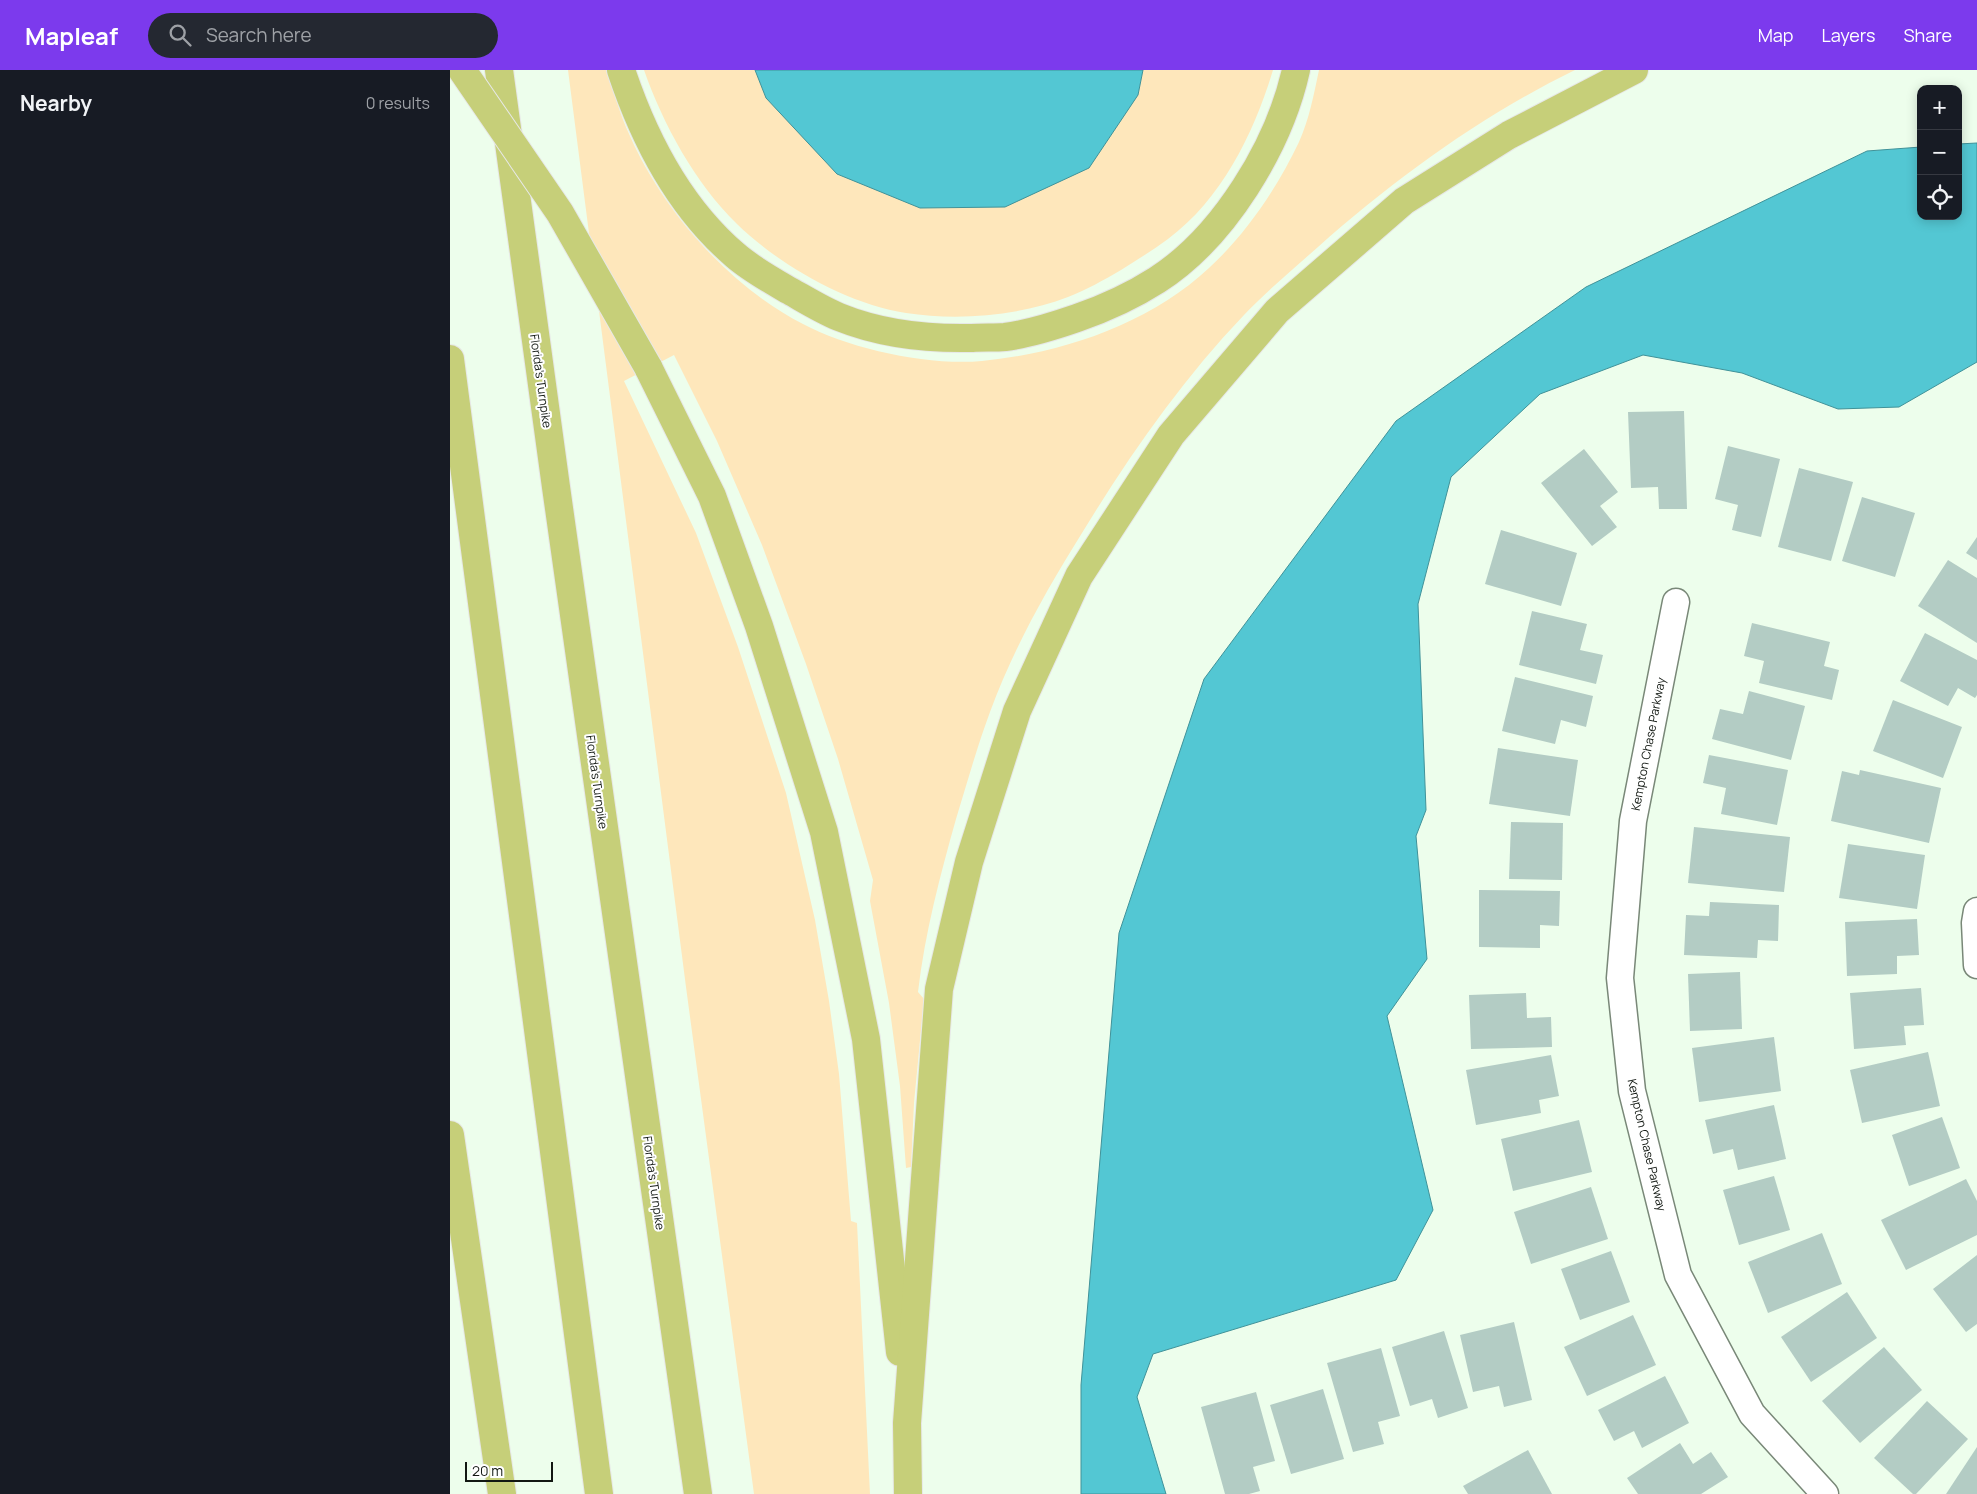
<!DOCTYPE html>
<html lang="en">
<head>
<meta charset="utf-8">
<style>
	:root { --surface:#171b24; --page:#242831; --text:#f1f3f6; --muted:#9ea1a6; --line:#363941; --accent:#7c3aed }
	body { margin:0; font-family:Manrope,sans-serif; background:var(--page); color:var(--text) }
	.controls { position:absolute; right:15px; top:15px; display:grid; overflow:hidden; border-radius:10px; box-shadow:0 2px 12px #0003 }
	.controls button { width:45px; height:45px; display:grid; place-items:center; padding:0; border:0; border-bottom:1px solid var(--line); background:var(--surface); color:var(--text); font:25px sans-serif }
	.scale { position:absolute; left:15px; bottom:12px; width:88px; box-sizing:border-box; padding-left:5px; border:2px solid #121812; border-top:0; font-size:14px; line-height:18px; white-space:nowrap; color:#121812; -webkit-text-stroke:4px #fff; paint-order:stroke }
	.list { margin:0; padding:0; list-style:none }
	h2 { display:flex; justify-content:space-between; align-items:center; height:65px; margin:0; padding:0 20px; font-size:21px }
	h2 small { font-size:16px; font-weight:400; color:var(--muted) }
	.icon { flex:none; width:28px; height:28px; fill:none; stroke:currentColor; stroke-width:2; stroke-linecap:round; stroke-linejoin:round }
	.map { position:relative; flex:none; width:1527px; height:1424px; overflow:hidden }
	header { display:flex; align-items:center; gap:30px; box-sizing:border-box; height:70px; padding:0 25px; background:var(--accent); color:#fff }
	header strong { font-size:24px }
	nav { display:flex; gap:28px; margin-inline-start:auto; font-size:18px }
	.search { width:350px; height:45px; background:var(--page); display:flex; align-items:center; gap:12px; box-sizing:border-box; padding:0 18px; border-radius:28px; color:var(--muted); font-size:19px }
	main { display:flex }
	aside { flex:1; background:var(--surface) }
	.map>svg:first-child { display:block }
	.green { fill:#fee7bb }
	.water { fill:#53c7d3; stroke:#409299 }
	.building { fill:#b3ccc4 }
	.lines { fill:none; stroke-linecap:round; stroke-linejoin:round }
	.street-casing { stroke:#798878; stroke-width:29 }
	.highway-casing { stroke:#e7e8e7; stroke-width:30 }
	.street { stroke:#fff; stroke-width:26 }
	.highway { stroke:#c6cf79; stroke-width:28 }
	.highway-bridge-casing { stroke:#e7e8e7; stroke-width:30; stroke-linecap:butt }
	.highway-bridge { stroke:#c6cf79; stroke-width:28 }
	.labels { text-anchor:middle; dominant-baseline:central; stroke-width:4; stroke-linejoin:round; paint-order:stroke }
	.street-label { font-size:12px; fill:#121812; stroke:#fff }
</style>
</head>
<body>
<header>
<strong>Mapleaf</strong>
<div class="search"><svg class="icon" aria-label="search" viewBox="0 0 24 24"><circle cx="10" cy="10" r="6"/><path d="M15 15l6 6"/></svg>Search here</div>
<nav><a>Map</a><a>Layers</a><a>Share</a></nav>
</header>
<main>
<aside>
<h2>Nearby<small>0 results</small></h2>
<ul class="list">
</ul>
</aside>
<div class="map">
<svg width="1527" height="1424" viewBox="0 0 1527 1424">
	<rect width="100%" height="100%" fill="#edfeec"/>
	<g class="green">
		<path d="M118,0h39c7,22 13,45 23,66 33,75 99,150 173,188 47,25 125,42 179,37 81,-8 167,-37 227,-93 38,-35 68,-80 90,-126 10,-22 15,-48 20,-72h256c-94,46 -179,108 -257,177 -25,22 -51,44 -74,68 -63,66 -115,141 -162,218 -35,56 -69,116 -92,179 -13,35 -23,71 -34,107 -16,57 -31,113 -38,173l6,7 -10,104 -3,64 -5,1 -6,-82 -11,-83 -19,-102 3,-21 -35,-121 -32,-95 -44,-119 -45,-104 -43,-86 -50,26 72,152 42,114 48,146 29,127 14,81 10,73 12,147 6,2 13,271h-116l-68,-507z"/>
		<path d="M194,0h111l11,28 372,-3 5,-25h130c-19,63 -51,129 -105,169 -15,11 -31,21 -47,31 -17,10 -35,20 -53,27 -49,19 -110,24 -162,16 -59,-9 -127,-48 -169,-89 -42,-41 -74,-100 -93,-154z"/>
	</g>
	<g class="water">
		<polygon points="305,0 693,0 688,25 639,98 555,137 470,138 387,104 316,28"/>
		<polygon points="1527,73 1527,292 1449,337 1388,339 1292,303 1193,285 1090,324 1001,407 968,534 976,740 966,766 977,889 937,946 983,1140 946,1210 703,1284 687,1327 716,1424 631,1424 631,1315 669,863 754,609 946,351 1136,217 1417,81 1471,77 1471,146 1508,146 1508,74"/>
	</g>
	<g class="building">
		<polygon points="1234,341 1237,439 1209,439 1208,417 1181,418 1178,342"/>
		<polygon points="1278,376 1330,389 1311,467 1282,460 1288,435 1265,429"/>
		<polygon points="1134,379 1168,422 1150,436 1167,457 1142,476 1091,413"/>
		<polygon points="1349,398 1403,412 1381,491 1328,477"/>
		<polygon points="1412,427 1465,443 1445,507 1392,491"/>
		<polygon points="1051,460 1127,483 1111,536 1035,514"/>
		<polygon points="1527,467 1527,490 1516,483"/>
		<polygon points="1498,490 1527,508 1527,573 1468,536"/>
		<polygon points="1082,541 1137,554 1130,580 1153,585 1146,614 1069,595"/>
		<polygon points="1302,553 1380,572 1374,596 1389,600 1382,630 1309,613 1314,591 1294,586"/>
		<polygon points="1475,563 1527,590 1527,625 1525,628 1508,618 1498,636 1450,611"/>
		<polygon points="1065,607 1143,626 1136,657 1111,650 1105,674 1052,661"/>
		<polygon points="1299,621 1355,636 1341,690 1262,669 1270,639 1293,644"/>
		<polygon points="1443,630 1512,657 1493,708 1423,681"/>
		<polygon points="1048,678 1128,690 1120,746 1039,734"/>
		<polygon points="1259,685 1338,700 1327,755 1271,744 1276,718 1253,713"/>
		<polygon points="1410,700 1491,718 1479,773 1381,751 1392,701 1409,705"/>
		<polygon points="1061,752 1113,753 1112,810 1059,809"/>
		<polygon points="1244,757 1340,767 1334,822 1238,813"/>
		<polygon points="1398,774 1475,785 1467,839 1389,828"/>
		<polygon points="1029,820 1110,821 1109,856 1090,855 1090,878 1029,877"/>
		<polygon points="1260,832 1329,835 1328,871 1308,870 1307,888 1234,885 1236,845 1259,846"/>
		<polygon points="1467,849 1469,885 1447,886 1447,904 1397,906 1395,852"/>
		<polygon points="1290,902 1292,959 1240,961 1238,904"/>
		<polygon points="1471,918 1474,955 1454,956 1456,975 1404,979 1400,923"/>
		<polygon points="1076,923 1077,948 1101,947 1102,977 1021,979 1019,925"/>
		<polygon points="1324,967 1331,1021 1249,1032 1242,978"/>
		<polygon points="1478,982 1490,1036 1412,1053 1400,1000"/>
		<polygon points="1101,985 1109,1026 1089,1030 1091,1043 1026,1055 1016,1000"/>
		<polygon points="1324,1035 1336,1089 1288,1100 1283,1079 1263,1084 1255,1050"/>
		<polygon points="1492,1047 1510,1098 1459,1116 1442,1065"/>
		<polygon points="1129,1050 1142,1102 1063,1121 1051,1069"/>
		<polygon points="1324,1106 1340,1160 1289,1175 1273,1120"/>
		<polygon points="1516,1109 1527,1131 1527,1165 1456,1200 1431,1150"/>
		<polygon points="1141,1117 1158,1169 1081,1194 1064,1142"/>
		<polygon points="1372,1163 1392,1214 1318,1243 1298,1192"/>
		<polygon points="1161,1181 1180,1232 1130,1250 1111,1199"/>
		<polygon points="1527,1185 1527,1254 1516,1262 1483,1219"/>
		<polygon points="1397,1222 1427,1268 1361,1312 1331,1267"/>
		<polygon points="1183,1245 1206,1295 1137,1326 1114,1277"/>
		<polygon points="1064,1252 1082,1330 1054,1337 1049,1316 1023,1322 1010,1265"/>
		<polygon points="994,1261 1018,1338 988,1348 982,1329 960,1336 942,1277"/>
		<polygon points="1434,1277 1472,1320 1410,1373 1372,1331"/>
		<polygon points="931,1278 950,1346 928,1352 934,1374 903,1382 877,1293"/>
		<polygon points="1215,1306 1239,1353 1192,1378 1184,1361 1164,1371 1148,1340"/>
		<polygon points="873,1319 894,1389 841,1404 820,1335"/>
		<polygon points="806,1322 825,1391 803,1397 810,1421 799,1424 775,1424 751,1337"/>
		<polygon points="1477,1331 1518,1369 1466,1424 1463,1424 1424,1388"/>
		<polygon points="1230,1373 1243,1394 1261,1382 1278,1407 1251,1424 1188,1424 1177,1408"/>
		<polygon points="1527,1377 1527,1424 1496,1424"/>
		<polygon points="1078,1380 1102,1424 1018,1424 1013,1416"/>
	</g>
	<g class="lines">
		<g class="street-casing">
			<g id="street">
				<polyline points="1226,532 1183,751 1170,908 1182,1021 1228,1205 1302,1344 1375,1424"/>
				<polyline points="1527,841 1525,853 1527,895"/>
			</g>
		</g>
		<g class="highway-casing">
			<g id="highway">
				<polyline points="49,0 106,417 248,1424"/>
				<path d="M171,0c23,69 58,137 114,185 16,14 36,25 55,36 16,9 32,19 49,26 42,17 89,22 133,21 11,-1 22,0 33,-1 24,-3 49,-11 72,-19 29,-10 55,-22 80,-38 67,-43 122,-134 139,-210"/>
				<polyline points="0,289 149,1424"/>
				<polyline points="198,297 262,426 309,556 374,762 416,969 450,1282"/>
				<polyline points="0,1065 52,1424"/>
				<polyline points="458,1424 457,1353 489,919 519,792 567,641 629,506 721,365 827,241 954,131 1059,65 1184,0"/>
			</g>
		</g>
		<use href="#street" class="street"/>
		<use href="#highway" class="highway"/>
		<g class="highway-bridge-casing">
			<polyline id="highway-bridge" points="12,0 110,143 198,297"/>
		</g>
		<use href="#highway-bridge" class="highway-bridge"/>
	</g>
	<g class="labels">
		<g class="street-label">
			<text transform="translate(91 311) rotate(82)">Florida's Turnpike</text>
			<text transform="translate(1198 674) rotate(-79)">Kempton Chase Parkway</text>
			<text transform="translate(147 712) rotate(82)">Florida's Turnpike</text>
			<text transform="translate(1197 1075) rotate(77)">Kempton Chase Parkway</text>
			<text transform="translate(204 1113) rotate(82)">Florida's Turnpike</text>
		</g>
	</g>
</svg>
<div class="controls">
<button>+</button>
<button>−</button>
<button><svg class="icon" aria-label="locate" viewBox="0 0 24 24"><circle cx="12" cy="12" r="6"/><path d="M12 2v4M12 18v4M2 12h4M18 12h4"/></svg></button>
</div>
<div class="scale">20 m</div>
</div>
</main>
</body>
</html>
